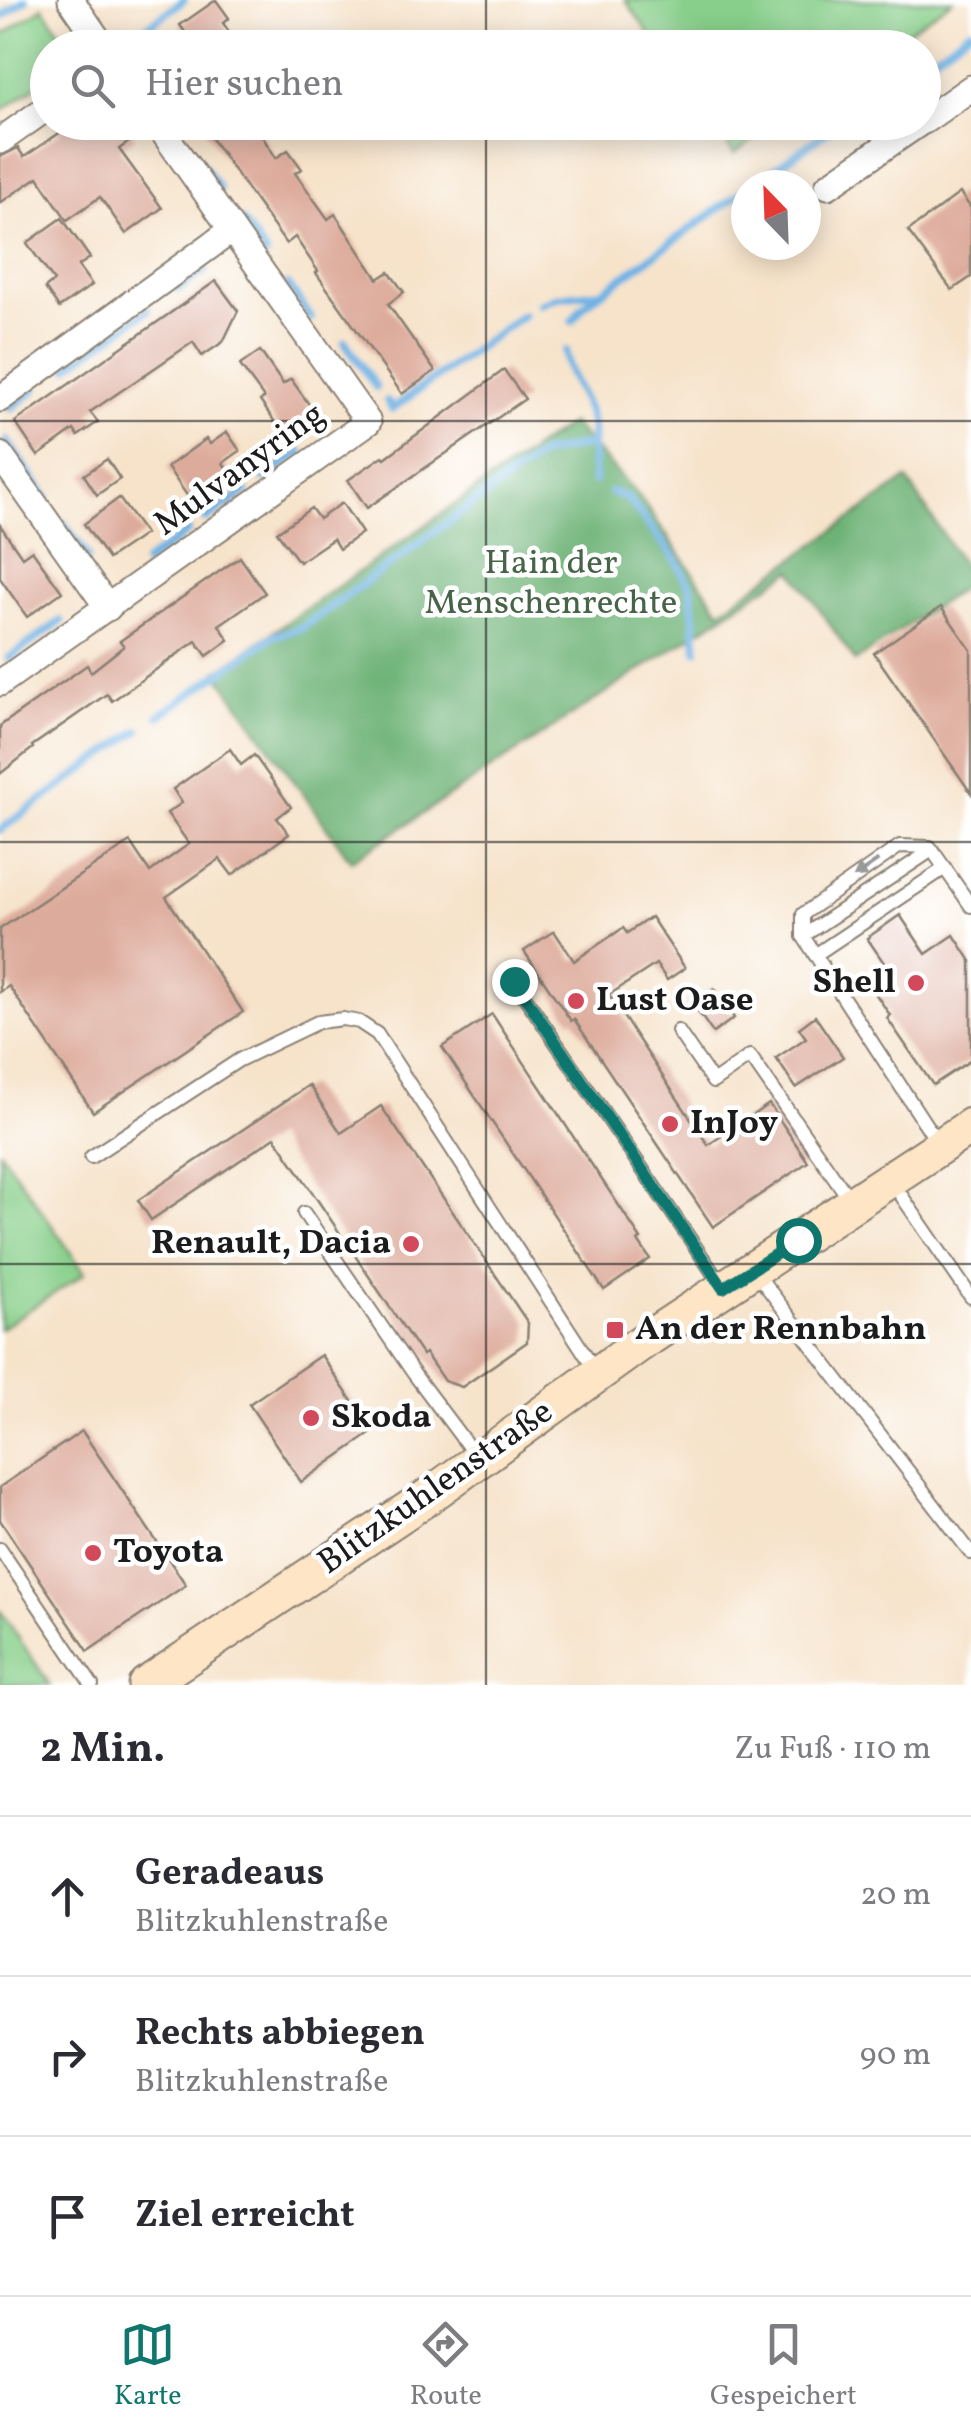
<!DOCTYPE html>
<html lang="de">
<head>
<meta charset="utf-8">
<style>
	:root { --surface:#fff; --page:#f7f7f7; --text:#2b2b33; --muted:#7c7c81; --line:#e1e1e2; --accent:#0f766e }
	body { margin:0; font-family:Vollkorn,serif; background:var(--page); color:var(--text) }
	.compass { position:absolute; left:731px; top:170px; width:90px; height:90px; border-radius:50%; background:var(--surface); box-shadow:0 5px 25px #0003; rotate:337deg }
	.stop { position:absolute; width:30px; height:30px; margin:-22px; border:8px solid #0f766e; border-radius:50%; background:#fff }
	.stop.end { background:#0f766e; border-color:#fff; box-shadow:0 2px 10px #0008 }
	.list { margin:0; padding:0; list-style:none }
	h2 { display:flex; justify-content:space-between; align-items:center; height:130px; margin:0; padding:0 40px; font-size:42px }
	h2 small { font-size:32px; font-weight:400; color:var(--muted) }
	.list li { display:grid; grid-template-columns:65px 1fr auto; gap:30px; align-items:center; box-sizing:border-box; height:160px; padding:0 40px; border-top:2px solid var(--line) }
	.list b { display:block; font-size:38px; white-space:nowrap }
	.list p { margin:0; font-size:32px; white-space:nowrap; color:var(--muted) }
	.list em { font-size:32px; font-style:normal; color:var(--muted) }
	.icon { flex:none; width:55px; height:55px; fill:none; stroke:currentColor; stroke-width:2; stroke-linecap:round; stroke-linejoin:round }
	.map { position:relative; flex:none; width:971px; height:1685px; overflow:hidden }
	.search { position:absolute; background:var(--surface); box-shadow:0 5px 25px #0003; left:30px; right:30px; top:30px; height:110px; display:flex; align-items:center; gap:25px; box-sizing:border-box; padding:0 35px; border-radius:55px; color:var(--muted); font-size:38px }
	.sheet { height:610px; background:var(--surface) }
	nav { display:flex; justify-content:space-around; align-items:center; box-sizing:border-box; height:140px; border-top:2px solid var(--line); background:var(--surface); font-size:28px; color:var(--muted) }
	nav a { display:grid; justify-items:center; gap:5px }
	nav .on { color:var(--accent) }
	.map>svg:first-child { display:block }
	.green { fill:#87cf8a; stroke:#527653; stroke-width:2.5 }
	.forest { fill:#6db276; stroke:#446749; stroke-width:2.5 }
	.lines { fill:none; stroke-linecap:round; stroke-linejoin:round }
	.stream { stroke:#6fb3e5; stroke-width:8 }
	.building { fill:#ddab9b }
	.service-casing { stroke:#898073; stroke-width:16 }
	.minor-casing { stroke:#898073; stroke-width:29 }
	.secondary-casing { stroke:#898073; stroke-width:39 }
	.service { stroke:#fff; stroke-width:12 }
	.minor { stroke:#fff; stroke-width:25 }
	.secondary { stroke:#fde5c5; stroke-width:35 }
	.oneway { fill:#999 }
	.route { stroke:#0f766e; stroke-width:12 }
	.grid { fill:none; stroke:#1c1c1c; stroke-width:2.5; stroke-opacity:0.55 }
	.poi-dot { fill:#d1495b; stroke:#fff; stroke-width:4 }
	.labels { text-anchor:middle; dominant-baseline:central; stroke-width:9; stroke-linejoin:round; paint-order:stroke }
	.street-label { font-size:35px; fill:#1c1c1c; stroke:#fff }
	.park-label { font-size:35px; fill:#476448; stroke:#fff }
	.poi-label { font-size:35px; font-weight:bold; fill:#1c1c1c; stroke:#fff; text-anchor:start }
</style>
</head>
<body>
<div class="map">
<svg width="971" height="1685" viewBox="0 0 971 1685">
	<rect width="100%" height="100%" fill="#fff"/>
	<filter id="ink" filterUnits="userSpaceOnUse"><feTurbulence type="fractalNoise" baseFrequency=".01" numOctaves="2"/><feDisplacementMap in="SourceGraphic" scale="20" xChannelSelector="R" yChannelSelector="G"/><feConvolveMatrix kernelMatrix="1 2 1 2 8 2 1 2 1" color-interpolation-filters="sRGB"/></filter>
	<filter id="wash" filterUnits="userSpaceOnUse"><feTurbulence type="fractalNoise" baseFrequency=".0048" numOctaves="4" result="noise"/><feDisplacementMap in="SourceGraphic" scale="40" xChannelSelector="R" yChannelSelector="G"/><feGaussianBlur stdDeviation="2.25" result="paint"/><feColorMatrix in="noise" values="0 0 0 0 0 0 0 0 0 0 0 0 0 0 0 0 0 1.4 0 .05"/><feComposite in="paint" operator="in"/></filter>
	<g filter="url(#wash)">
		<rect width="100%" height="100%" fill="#f6e3ca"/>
		<g class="green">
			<polygon points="625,0 953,0 885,47 659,47"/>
			<polygon points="43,7 71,47 48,48 47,78 0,112 0,37"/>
			<polygon points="712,123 778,123 734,154"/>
			<polygon points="0,1151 85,1273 0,1329"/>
			<polygon points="0,1610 50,1685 0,1685"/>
		</g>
		<polygon class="forest" points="571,423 639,496 720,611 907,479 971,578 971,582 855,661 792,570 351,861 216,672"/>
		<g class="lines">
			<g class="stream">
				<polyline points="0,18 25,0"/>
				<polyline points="157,48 143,30 184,0"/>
				<polyline points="924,63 971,30"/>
				<polyline points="189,147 219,188"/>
				<polyline points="765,176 840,122"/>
				<polyline points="242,221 266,255"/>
				<polyline points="288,285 311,318"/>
				<polyline points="178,289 205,270"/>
				<polyline points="540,304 558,297 602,292 746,189"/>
				<polyline points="572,321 582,308 600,293"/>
				<polyline points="345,342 376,387"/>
				<polyline points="68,367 148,310"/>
				<polyline points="387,401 392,409 523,315"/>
				<polyline points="11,408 35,390"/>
				<polyline points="7,441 47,498"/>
				<polyline points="592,444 594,481"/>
				<polyline points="264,478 301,452"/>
				<polyline points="611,492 627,498 674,557 691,588 697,650"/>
				<polyline points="206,519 246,491"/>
				<polyline points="64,523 88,557"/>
				<polyline points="145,563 188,531"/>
				<polyline points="9,658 61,621"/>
				<path d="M159,716l114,-80 29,-8 240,-174 50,-10c5,-39 -25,-57 -26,-93"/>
				<polyline points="0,830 139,730"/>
			</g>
		</g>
		<g id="blocks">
			<g class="building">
				<polygon points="216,0 229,18 223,23 240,48 196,48 180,25"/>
				<polygon points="55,122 125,122 135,138 119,149 162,208 126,234 100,197 67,220 38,177 0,203 0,157 18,148 24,157 61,132"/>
				<polygon points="218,122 253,122 276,158 288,150 302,169 295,173 328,219 335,214 378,279 389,272 404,292 388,304 435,371 402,394 316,273 318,271 295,237 286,244 206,131"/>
				<polygon points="960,193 971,208 971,277 952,290 908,231"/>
				<polygon points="62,218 90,258 78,266 92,285 59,308 45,288 54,281 27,243"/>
				<polygon points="216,281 238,311 223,342 202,356 193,342 90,412 98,422 78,436 74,430 38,456 15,422"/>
				<polygon points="260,351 283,384 291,379 313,410 282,432 260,401 264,398 240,365"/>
				<polygon points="504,370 525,399 367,508 348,480 383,456 385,458"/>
				<polygon points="227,432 240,451 223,463 230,473 191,501 167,467 206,439 210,444"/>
				<polygon points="107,459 120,479 97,495 84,475"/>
				<polygon points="119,498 145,534 108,559 84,524"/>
				<polygon points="342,503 362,533 339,549 333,539 299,562 277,532 311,508 319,519"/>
				<polygon points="0,525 22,557 32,550 62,592 27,617 0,578"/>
				<polygon points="240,557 265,593 219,625 229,640 207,656 196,641 112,701 107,694 32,746 33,748 0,774 0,726 87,665 91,672 124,646 120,641"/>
				<polygon points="941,607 971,650 971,793 874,653"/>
				<polygon points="230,749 241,765 254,755 291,807 277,818 289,834 232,875 220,859 166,897 243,1012 93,1112 9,986 0,992 0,929 130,842 150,872 189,844 167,813 182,803 173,789"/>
				<polygon points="900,915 926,954 954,935 971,961 971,1060 933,1085 887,1018 890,1015 873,990 893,976 867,938"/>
				<polygon points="651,917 685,968 667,980 656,964 609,995 708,1145 769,1104 808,1162 713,1227 574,1019 571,1021 524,951 554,931 574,961 623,928 627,933"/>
				<polygon points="714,989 734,1018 713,1033 692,1003"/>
				<polygon points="492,1014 641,1239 638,1241 650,1259 604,1290 442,1047"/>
				<polygon points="815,1016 843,1057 796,1088 776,1058 806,1038 799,1028"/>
				<polygon points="309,1085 341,1133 381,1106 528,1323 527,1342 462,1387 444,1381 425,1353 422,1355 275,1137 151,1220 138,1200"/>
				<polygon points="321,1355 373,1432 301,1482 249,1404"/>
				<polygon points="82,1431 186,1585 88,1651 0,1520 0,1487"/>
			</g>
		</g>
	</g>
	<g filter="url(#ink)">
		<use href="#blocks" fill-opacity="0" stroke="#898073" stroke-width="2.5"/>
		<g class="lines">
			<g class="service-casing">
				<g id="service">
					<polyline points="803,936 932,850"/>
					<polyline points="815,955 945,868"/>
					<polyline points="514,981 722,1286"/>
					<polyline points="678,1031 713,1082 750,1056 850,1200"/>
					<polyline points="939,1145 803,936 803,914 900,846 930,847 971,906"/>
					<polyline points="91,1157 239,1060 318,1022 343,1019 359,1022 377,1034 596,1371"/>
					<polyline points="892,1182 971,1297"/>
					<polyline points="304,1213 414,1374 477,1458"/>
					<polyline points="756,1273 971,1553"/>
					<polyline points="0,1549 92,1685"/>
				</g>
			</g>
			<g class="minor-casing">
				<g id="minor">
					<polyline points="71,0 104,48"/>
					<polyline points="924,121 971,88"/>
					<polyline points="0,141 48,107"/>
					<polyline points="828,186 921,122"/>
					<polyline points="0,399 232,230"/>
					<polyline points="0,455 108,608"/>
					<polyline points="0,683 368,422 156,122"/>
				</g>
			</g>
			<g class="secondary-casing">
				<polyline id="secondary" points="146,1685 426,1498 638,1345 971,1126"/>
			</g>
			<use href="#service" class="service"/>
			<use href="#minor" class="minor"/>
			<use href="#secondary" class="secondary"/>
		</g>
		<defs><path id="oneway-solid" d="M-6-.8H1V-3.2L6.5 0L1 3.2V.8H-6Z" transform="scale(2.5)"/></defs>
		<use class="oneway" href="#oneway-solid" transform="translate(866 869) rotate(145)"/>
	</g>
	<g class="lines" filter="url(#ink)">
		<polyline class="route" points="514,981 723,1288 798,1240"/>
	</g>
	<path class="grid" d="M486,0v48M486,122v1563M0,421h971M0,842h971M0,1264h971"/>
	<g class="poi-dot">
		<circle cx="916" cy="983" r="10"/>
		<circle cx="576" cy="1001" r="10"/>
		<circle cx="670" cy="1124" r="10"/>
		<circle cx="411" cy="1244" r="10"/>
		<rect x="605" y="1320" width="20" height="20" rx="5"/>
		<circle cx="311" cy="1418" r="10"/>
		<circle cx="93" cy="1553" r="10"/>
	</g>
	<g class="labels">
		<g class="street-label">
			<text transform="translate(240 470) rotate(-36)">Mulvanyring</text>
			<text transform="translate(436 1488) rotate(-35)">Blitzkuhlenstraße</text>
		</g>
		<g class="park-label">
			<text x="551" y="564">Hain der<tspan x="551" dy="40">Menschenrechte</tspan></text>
		</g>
		<g class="poi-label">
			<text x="896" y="983" text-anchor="end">Shell</text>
			<text x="596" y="1001">Lust Oase</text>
			<text x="690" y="1124">InJoy</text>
			<text x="391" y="1244" text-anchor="end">Renault, Dacia</text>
			<text x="635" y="1330">An der Rennbahn</text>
			<text x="331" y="1418">Skoda</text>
			<text x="113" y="1553">Toyota</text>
		</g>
	</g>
</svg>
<svg class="compass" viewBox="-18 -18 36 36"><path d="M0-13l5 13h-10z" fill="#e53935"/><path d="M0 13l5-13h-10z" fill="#7c7c81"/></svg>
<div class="stop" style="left:798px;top:1240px"></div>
<div class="stop end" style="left:514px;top:981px"></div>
<div class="search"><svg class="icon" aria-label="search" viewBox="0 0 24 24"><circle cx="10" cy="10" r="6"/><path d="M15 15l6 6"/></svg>Hier suchen</div>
</div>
<section class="sheet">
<h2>2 Min.<small>Zu Fuß · 110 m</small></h2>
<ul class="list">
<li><svg class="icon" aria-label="ahead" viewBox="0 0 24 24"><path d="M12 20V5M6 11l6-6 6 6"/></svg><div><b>Geradeaus</b><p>Blitzkuhlenstraße</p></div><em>20 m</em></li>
<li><svg class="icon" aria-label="right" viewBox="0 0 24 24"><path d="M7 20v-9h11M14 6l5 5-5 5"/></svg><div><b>Rechts abbiegen</b><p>Blitzkuhlenstraße</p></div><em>90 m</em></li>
<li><svg class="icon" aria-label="arrive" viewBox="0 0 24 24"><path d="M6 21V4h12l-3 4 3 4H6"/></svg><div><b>Ziel erreicht</b></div></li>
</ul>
</section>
<nav>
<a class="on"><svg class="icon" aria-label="map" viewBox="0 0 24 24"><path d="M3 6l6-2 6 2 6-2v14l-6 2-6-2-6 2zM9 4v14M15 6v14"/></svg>Karte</a>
<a><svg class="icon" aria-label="directions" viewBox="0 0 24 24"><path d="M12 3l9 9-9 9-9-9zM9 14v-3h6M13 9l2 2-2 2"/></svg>Route</a>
<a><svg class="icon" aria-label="saved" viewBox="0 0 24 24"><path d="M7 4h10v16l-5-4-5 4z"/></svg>Gespeichert</a>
</nav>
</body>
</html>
